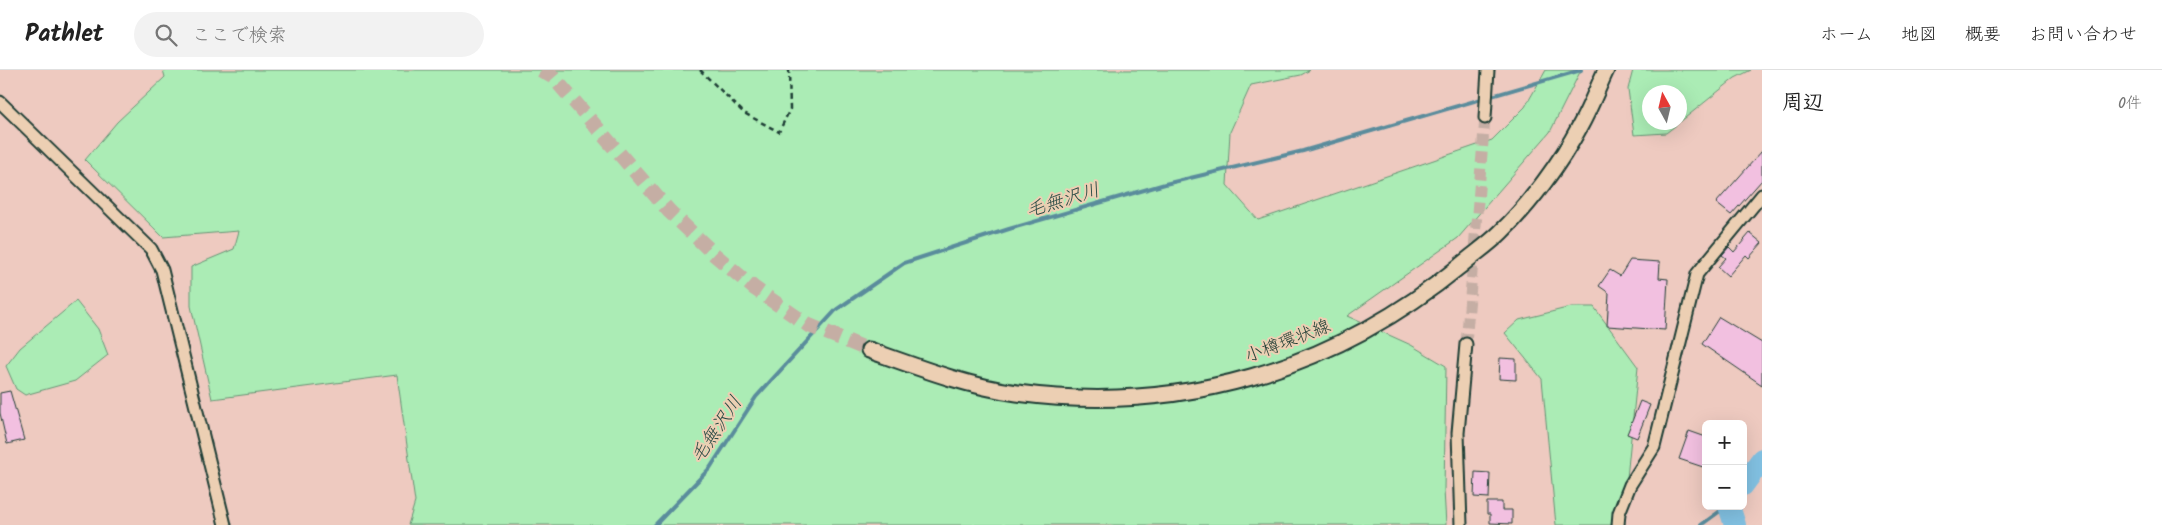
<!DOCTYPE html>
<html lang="ja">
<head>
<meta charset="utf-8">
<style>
	:root { --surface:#fff; --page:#f2f2f2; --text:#222; --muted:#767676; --line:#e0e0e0 }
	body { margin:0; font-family:Kalam,"Klee One",sans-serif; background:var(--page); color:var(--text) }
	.controls { position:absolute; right:15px; bottom:15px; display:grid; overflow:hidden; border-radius:8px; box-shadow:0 5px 20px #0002 }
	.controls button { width:45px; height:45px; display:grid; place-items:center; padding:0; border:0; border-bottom:1px solid var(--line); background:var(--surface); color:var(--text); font:25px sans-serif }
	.compass { position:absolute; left:1642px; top:15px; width:45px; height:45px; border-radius:50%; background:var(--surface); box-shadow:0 5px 20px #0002; rotate:352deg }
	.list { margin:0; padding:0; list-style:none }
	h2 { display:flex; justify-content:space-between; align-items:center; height:65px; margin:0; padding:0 20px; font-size:21px }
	h2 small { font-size:16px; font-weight:400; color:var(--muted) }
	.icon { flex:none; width:28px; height:28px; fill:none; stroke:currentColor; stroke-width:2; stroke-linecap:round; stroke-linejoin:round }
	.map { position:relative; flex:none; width:1762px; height:455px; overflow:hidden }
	header { display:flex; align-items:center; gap:30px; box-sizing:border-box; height:70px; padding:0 25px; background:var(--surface); border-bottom:1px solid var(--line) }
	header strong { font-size:24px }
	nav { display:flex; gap:28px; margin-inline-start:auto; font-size:18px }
	.search { width:350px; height:45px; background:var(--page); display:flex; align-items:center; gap:12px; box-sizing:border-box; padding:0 18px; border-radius:28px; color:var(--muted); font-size:19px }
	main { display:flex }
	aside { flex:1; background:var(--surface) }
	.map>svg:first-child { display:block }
	.green { fill:#abecb5; stroke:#659474 }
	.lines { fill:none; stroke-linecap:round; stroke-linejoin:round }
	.stream { stroke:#5a8c9c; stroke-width:4 }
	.river { stroke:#82c1e2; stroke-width:22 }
	.building { fill:#f2c0e0; stroke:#1f3d34 }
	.minor-tunnel { stroke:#c5aea4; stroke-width:11; stroke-dasharray:11 5.5; stroke-linecap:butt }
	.major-tunnel { stroke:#c5aea4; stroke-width:15; stroke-dasharray:15 8; stroke-linecap:butt }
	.minor-casing { stroke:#1f3d34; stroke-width:15 }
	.major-casing { stroke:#1f3d34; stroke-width:19 }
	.path { stroke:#1f3d34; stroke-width:2.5; stroke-dasharray:5 4; stroke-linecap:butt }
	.minor { stroke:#eccfb3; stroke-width:11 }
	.major { stroke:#eccfb3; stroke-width:15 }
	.labels { text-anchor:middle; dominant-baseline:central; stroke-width:4; stroke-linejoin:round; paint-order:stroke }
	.street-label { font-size:18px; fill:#1f3d34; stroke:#eccfb3 }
	.water-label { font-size:19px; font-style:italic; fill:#294a45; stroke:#eccfb3 }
</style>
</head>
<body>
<header>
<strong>Pathlet</strong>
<div class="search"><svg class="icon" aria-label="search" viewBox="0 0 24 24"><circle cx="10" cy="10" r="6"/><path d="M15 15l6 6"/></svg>ここで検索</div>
<nav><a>ホーム</a><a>地図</a><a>概要</a><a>お問い合わせ</a></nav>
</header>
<main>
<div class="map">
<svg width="1762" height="455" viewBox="0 0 1762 455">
	<rect width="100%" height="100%" fill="#eecac0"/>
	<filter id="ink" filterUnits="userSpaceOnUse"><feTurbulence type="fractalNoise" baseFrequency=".02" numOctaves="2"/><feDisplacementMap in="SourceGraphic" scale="10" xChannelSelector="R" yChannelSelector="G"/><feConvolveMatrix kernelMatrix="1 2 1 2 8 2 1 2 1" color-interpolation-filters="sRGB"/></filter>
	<g filter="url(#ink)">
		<g class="green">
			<polygon points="163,0 1310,0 1301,5 1251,15 1230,62 1227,115 1258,150 1492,70 1525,37 1546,0 1581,0 1550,62 1458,168 1347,246 1411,275 1446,296 1444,420 1446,455 408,455 415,432 397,305 212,329 191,236 191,197 234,179 239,161 163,167 85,90 117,52 165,7"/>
			<polygon points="1633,0 1751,0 1735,8 1680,52 1680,22 1650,22 1650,52 1679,53 1666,63 1634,65 1628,19"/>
			<polygon points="76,231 98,259 108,285 75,311 25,325 16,319 6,296 20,278"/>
			<polygon points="1571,237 1594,237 1638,297 1625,428 1619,455 1556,455 1542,309 1505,263 1519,250"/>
		</g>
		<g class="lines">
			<g class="stream">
				<polyline points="655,455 710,398 756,327 836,240 904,193 1009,159 1165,114 1303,81 1581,0"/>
				<polyline points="1701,455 1727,436"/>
			</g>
			<g class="river">
				<polyline points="1743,415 1762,389"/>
				<polyline points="1729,436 1735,455"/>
			</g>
		</g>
		<g class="building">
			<polygon points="1762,81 1762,110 1731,145 1716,133"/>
			<polygon points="1750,163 1762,173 1749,188 1746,185 1728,206 1718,197 1726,188 1722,185 1729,177 1734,182"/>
			<polygon points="1630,190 1660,192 1659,208 1668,209 1665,260 1607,256 1609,223 1599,216 1610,200 1620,206"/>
			<polygon points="1719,247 1762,273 1762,315 1702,274"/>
			<polygon points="1500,288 1516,289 1516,310 1499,309"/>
			<polygon points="10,321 24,370 7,374 0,343 0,323"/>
			<polygon points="1640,331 1650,335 1637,368 1627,364"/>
			<polygon points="1689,361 1706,367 1706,398 1679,389"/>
			<polygon points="1475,402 1490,403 1489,428 1474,427"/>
			<polygon points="1487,432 1502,432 1502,440 1512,440 1512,454 1490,453 1490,444 1487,444"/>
		</g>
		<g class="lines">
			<polyline class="minor-tunnel" points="1466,274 1485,48"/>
			<polyline class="major-tunnel" points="541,0 553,7 669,141 715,185 754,218 808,255 869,280"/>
			<g class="minor-casing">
				<g id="minor">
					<polyline points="0,32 151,179 162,200 225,455"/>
					<polyline points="1485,48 1488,0"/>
					<polyline points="1461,455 1458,363 1466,274"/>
					<polyline points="1618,455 1619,443 1630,415 1654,377 1697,204 1762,125"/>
				</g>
			</g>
			<g class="major-casing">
				<path id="major" d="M869,280c48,17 97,36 148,43 163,22 316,-23 443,-127 14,-12 29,-22 41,-34 29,-28 60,-70 79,-106 10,-18 17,-37 26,-56"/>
			</g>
			<polyline class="path" points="700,0 744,43 779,62 790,39 789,0"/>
			<use href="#minor" class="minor"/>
			<use href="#major" class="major"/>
		</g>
	</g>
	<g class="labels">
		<g class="street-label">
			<text transform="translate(1288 272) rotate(-21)">小樽環状線</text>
		</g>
		<g class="water-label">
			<text transform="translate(1063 131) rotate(-17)">毛無沢川</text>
			<text transform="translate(717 360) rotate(-56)">毛無沢川</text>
		</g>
	</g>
</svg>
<div class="controls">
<button>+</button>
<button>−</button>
</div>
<svg class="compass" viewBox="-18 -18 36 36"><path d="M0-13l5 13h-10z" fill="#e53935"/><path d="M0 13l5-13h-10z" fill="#767676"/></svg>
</div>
<aside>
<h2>周辺<small>0件</small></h2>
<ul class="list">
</ul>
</aside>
</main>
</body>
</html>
